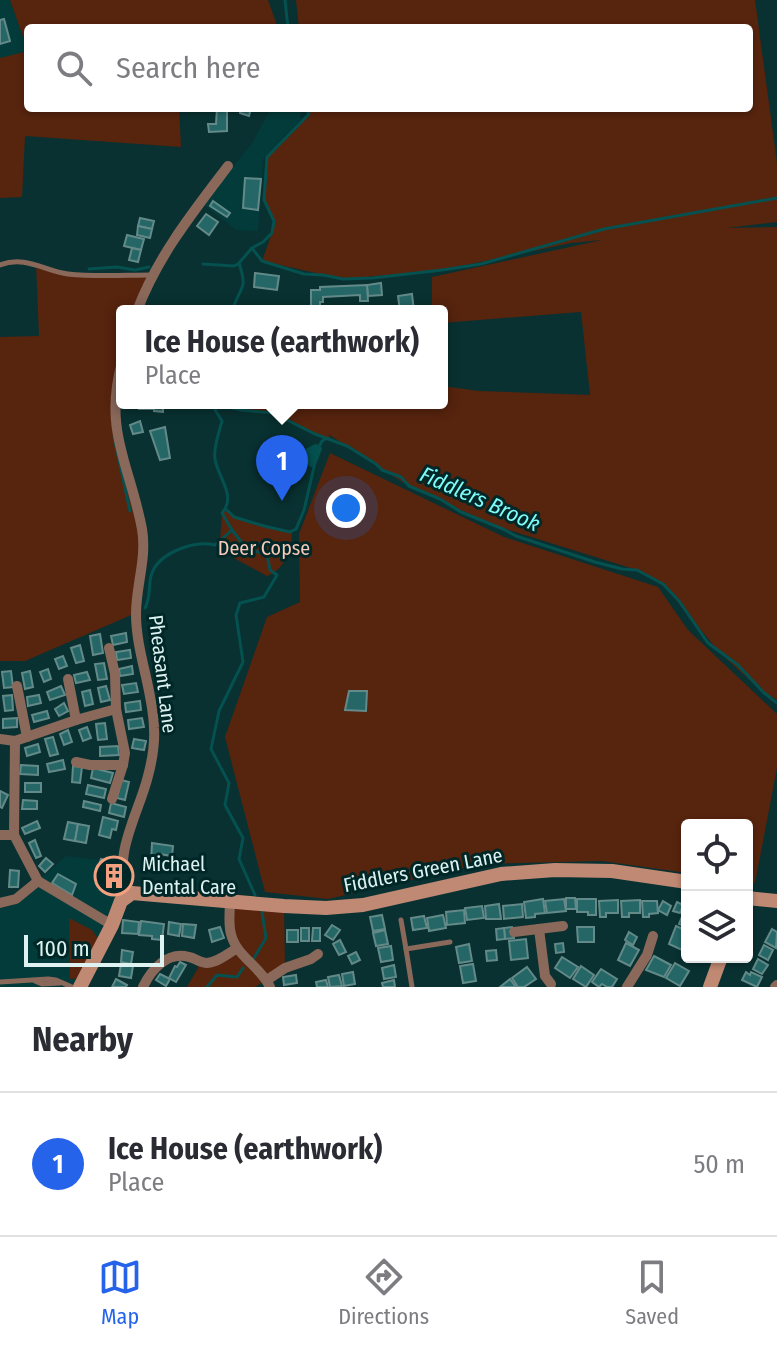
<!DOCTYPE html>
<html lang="en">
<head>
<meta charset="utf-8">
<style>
	:root { --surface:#fff; --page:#f7f7f7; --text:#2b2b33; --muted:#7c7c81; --line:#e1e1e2; --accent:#2563eb }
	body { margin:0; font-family:"Fira Sans Condensed",sans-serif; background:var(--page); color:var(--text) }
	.controls { position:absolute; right:24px; bottom:24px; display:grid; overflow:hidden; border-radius:8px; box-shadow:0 2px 6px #0004 }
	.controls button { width:72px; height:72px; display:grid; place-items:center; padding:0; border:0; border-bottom:2px solid var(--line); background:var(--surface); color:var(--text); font:40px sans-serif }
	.scale { position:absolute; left:24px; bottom:20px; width:140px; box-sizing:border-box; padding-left:8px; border:4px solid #ddf2f1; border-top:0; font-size:22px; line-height:28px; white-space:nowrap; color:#ddf2f1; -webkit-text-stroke:6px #002727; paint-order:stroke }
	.you { position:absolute; left:346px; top:508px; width:28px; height:28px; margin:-20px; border:6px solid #fff; border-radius:50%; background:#1a73e8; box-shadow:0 0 0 12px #1a73e833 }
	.badge { display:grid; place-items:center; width:52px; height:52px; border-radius:50%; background:var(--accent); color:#fff; font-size:26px; font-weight:700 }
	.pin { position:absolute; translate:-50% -66px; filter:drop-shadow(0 2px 4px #0008) }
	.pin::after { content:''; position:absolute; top:42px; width:28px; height:24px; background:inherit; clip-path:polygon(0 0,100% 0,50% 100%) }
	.popup { position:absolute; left:116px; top:305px; width:332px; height:104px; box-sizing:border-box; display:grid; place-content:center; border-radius:8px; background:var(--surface); filter:drop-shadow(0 2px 6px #0005); font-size:26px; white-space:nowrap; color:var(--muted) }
	.popup b { font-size:30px; color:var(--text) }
	.popup::after { content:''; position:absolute; left:50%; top:100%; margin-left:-16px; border:16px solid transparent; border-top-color:var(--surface) }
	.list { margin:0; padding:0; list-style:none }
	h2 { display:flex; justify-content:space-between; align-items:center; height:104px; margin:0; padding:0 32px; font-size:34px }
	h2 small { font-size:26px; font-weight:400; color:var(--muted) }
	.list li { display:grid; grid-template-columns:52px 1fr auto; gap:24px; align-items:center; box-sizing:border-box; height:144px; padding:0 32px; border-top:2px solid var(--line) }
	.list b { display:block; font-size:30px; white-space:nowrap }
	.list p { margin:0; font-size:26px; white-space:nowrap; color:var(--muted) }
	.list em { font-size:26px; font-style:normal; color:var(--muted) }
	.icon { flex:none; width:44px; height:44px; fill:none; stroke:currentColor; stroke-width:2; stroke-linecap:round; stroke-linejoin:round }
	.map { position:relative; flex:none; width:777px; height:987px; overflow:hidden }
	.search { position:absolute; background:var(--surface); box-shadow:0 2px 6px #0004; left:24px; right:24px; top:24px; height:88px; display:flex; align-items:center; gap:20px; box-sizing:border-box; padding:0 28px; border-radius:8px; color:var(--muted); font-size:30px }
	.sheet { height:248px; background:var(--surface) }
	nav { display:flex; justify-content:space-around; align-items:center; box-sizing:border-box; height:112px; border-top:2px solid var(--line); background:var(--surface); font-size:22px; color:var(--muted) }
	nav a { display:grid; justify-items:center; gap:4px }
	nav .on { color:var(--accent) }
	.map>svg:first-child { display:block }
	.built { fill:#033b3a }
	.green { fill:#57240e }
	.water { fill:#045150 }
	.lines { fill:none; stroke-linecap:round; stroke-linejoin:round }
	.stream { stroke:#045150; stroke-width:3 }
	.building { fill:#256766; stroke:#638a89; stroke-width:2 }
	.lane { stroke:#8a685a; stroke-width:5 }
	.street { stroke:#8a685a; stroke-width:10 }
	.secondary { stroke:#c08973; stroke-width:14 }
	.labels { text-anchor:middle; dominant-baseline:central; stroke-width:6; stroke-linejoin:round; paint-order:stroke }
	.park-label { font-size:20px; fill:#f7cab9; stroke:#002727 }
	.street-label { font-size:20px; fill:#ddf2f1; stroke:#002727 }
	.poi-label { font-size:20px; fill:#ddf2f1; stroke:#002727; text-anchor:start }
	.water-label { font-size:22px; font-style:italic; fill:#7ffcf9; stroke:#002727 }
</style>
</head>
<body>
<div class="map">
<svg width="777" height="987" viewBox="0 0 777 987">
	<rect width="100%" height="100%" fill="#093131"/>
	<g class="built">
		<polygon points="0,0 10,0 28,52 0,58"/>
		<polygon points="271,108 300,108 301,119 263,159 258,231 236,230 203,204 253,142"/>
		<polygon points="66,856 124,863 128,894 80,987 0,987 0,908 12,906 30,895 38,881"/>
	</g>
	<g class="green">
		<polygon points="10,0 268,0 278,28 28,28 28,108 179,108 181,147 25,136 22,197 0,198 0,58 28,51"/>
		<polygon points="296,0 755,0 777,163 777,222 726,228 777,227 777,700 763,692 719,652 663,584 637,570 493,525 409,486 328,434 332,440 315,434 273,413 241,410 233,408 226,403 442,403 442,386 479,391 590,395 581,312 442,323 442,311 432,311 432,277 602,240 571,243 442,270 343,279 262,261 272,233 274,221 264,200 267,157 307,116 308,108 749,108 749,28 299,28"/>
		<polygon points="36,263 67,274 153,275 137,311 122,311 122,362 115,403 142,530 136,613 25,661 0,661 0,337 39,336"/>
		<polygon points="330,453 504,537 658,587 688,630 777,714 777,768 755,883 747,881 747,825 687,825 687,873 602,861 480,864 328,899 265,892 225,737 267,617 300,602 299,534"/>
		<path d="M226,509c14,16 45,18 66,22 0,19 -6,37 -25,45l-37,-20 -10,-15 2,-28z"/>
		<polygon points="230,901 284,906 285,968 255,987 187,987 198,968 199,961 203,963 237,948"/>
		<polygon points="69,918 92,930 99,940 81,978 70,979"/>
	</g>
	<polygon class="water" points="315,444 320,445 322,449 315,467 311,467 306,463 306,449"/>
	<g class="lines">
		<g class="stream">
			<polyline points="285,0 288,28"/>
			<polyline points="252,248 262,261 304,274 323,275 343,279 372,278 442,270 481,264 604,229 777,198"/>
			<polyline points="203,264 234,266 238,264"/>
			<polyline points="89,269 117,267 135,270 149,267"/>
			<path d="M233,311c1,-11 8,-17 10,-27 1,-7 -2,-14 -4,-21l13,-15 11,-6 9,-9 2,-12 -10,-21 3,-43 42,-43 -3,-6"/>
			<polyline points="119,358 122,348"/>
			<path d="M220,403l-5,7 7,11c-3,12 -9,27 -7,38 3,19 22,37 7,54l10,17 14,18 21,7 3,15 7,5 -13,22 -24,6 -4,12 7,47 -24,49 -8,38 18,34 -4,22 18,33 -4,21 16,36"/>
			<polyline points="226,403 233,408 241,410 273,413 315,434 347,446 376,464 382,470 401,477 409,486 440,499 461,512 503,529 516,536 595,562 622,569 637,570 663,584 679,601 708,643 738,665 763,692 777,703"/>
			<polyline points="114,437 130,511"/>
			<polyline points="320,445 322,441 327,438"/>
			<polyline points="227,510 234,517 264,526 290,532 296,529 304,510 314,467"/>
			<path d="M145,608c6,-11 3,-20 6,-32 6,-23 43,-36 64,-31l17,-15"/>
			<polyline points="254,958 266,938 262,912"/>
			<polyline points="207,987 217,975 237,977 243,968"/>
		</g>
	</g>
	<g class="building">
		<polygon points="4,19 10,41 0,44 0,20"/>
		<polygon points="217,108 227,108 227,131 209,132 208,124 216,124"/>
		<polygon points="241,108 251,108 249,116 240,113"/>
		<polygon points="245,178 261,179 258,210 243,208"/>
		<polygon points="213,201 230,213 227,217 210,206"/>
		<polygon points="206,214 218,222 209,235 197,226"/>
		<polygon points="140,218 154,221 152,229 138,226"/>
		<polygon points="138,226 152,229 150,238 137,235"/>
		<polygon points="127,235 144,239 141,250 124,246"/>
		<polygon points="132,248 141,250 138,262 129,260"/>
		<polygon points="255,273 279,276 277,290 254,287"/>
		<polygon points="381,283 382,295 368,296 367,285"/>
		<polygon points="367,285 368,301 360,301 360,295 323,297 323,302 320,302 320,310 311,309 311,290 320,290 320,287"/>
		<polygon points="412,294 414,311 400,311 398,296"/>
		<polygon points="371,306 384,306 385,311 371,311"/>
		<polygon points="139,403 163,403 163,412 154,411 154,409 139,409"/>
		<polygon points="140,421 143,432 133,434 130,425"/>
		<polygon points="165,427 170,458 160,460 150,431"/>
		<polygon points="126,633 127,642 113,645 111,636"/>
		<polygon points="100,634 103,653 93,655 90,636"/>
		<polygon points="80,645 84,661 76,663 71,648"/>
		<polygon points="130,650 131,658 117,660 116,652"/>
		<polygon points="63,656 67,666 59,669 55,659"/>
		<polygon points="104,663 107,679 98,680 95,664"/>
		<polygon points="132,666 133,674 120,676 119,669"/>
		<polygon points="48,669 51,679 44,682 40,672"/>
		<polygon points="11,671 13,687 4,688 2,672"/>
		<polygon points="30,671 33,687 25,689 22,673"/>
		<polygon points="87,672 90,680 76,683 74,675"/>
		<polygon points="136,683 138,692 124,694 122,685"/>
		<polygon points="61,686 65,695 50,700 47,692"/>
		<polygon points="106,686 110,700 101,702 98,688"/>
		<polygon points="90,690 93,704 85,706 82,692"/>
		<polygon points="349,691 367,691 366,711 345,710"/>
		<polygon points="12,695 13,710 5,711 3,696"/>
		<polygon points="39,695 41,703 28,706 27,697"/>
		<polygon points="140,701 141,710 126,712 125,703"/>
		<polygon points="64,703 68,711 59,716 55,709"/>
		<polygon points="47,711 49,718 34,722 32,715"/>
		<polygon points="17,718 17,727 3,728 3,719"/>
		<polygon points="142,718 144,727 129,729 128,720"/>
		<polygon points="105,723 107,739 98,740 96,724"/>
		<polygon points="87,727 91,738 83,741 79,730"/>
		<polygon points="68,730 72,742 64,745 60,734"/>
		<polygon points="53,737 58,754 50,756 45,739"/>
		<polygon points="134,739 146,741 144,750 132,748"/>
		<polygon points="38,744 40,752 27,756 25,748"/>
		<polygon points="118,746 119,755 100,756 100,747"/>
		<polygon points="63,760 65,769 49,772 47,764"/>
		<polygon points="21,765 38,766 38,775 20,774"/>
		<polygon points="73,766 82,767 80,783 72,782"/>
		<polygon points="93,768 113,773 110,783 91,778"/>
		<polygon points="121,780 129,782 125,800 117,798"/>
		<rect x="25" y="783" width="16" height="9"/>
		<polygon points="88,785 106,789 104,798 86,794"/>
		<polygon points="0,791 8,795 2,808 0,807"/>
		<polygon points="23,800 37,801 37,809 22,809"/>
		<polygon points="84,801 101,805 100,811 83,807"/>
		<polygon points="111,803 126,807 124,817 109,813"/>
		<polygon points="103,817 118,821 116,830 112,829 110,838 99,835"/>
		<polygon points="37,821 40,828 25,834 22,828"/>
		<polygon points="68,822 78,824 75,841 64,839"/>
		<polygon points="78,824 89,826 86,843 75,841"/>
		<polygon points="35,840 41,856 36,858 29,843"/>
		<polygon points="152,843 173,846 172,856 159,854 158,863 151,862"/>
		<polygon points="46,858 53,864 45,872 39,866"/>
		<polygon points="101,859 121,864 118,883 109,882 111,870 98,868"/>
		<polygon points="10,870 19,871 18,887 9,887"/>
		<polygon points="58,874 76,884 72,895 52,883"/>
		<polygon points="566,898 575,898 576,909 566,909"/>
		<polygon points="543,899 545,913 535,914 535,917 526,918 524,902"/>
		<polygon points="564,899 566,911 547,913 545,901"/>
		<polygon points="577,899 596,899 596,915 588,915 588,912 577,912"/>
		<polygon points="618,900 618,913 606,913 606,917 600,917 599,901"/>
		<polygon points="640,900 640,913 629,913 629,917 622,917 621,901"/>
		<polygon points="642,901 657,901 658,913 649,914 649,917 643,917"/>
		<polygon points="663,901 671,906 667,915 658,910"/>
		<polygon points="677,902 683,905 680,913 673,911"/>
		<polygon points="499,904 501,919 486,919 485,906"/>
		<polygon points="522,904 523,917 504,919 503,906"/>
		<polygon points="684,905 687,906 687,927 679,924 684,912 682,911"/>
		<polygon points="482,906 484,918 467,920 465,908"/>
		<polygon points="464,910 465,923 447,925 446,912"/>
		<polygon points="382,915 385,929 373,931 370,917"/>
		<polygon points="443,915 446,928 429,931 427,918"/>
		<polygon points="424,916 427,928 413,930 411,918"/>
		<polygon points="123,920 139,922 138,934 122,933"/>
		<polygon points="141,921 164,924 162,940 152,939 152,936 139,935"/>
		<polygon points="169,922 181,924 179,936 168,934"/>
		<polygon points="183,924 196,925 194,938 182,936"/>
		<polygon points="332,925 340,930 333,940 325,935"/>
		<polygon points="676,926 687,931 687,939 682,950 669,944"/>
		<polygon points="220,927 224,938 212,942 209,930"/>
		<polygon points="512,927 514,938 505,939 504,928"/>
		<polygon points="577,927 594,927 594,942 578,942"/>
		<rect x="301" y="928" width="8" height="13"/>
		<polygon points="313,928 320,928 320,941 312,941"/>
		<polygon points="504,928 505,939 497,940 496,929"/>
		<polygon points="772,929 777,932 776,948 765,942"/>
		<rect x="287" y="930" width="11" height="12"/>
		<polygon points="385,930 388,944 376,946 373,933"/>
		<polygon points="629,932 637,937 633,945 625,940"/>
		<polygon points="526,939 528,958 511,960 509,941"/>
		<polygon points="340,940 346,952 339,955 333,944"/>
		<polygon points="563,943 564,952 556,953 555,944"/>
		<polygon points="626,943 639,950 630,966 618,960"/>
		<polygon points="469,944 472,961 459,963 456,947"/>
		<polygon points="764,945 773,950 768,960 759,955"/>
		<polygon points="391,946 393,960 381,962 378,948"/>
		<polygon points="122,950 133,952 131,964 121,962"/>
		<polygon points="496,950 497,960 487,961 486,951"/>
		<polygon points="356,952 360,960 352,964 348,956"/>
		<polygon points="654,956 671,965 664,977 646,970"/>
		<polygon points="562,957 578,967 570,978 555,968"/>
		<polygon points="758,959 768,965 762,974 753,969"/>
		<polygon points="180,962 186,965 176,982 169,978 175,966 177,967"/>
		<polygon points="675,963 689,971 680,986 666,978"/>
		<polygon points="121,964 133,966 131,978 119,976"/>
		<polygon points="473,964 476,981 463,983 460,966"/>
		<polygon points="394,965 396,977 384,979 382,968"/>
		<polygon points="581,966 594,975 586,987 573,979"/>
		<polygon points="527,967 536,979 524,987 518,987 512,978"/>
		<polygon points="601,969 617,979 612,987 607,987 602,984 599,987 592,982"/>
		<polygon points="353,972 355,984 344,986 342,974"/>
		<polygon points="746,972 750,975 751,972 762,977 757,987 742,980"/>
		<polygon points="160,974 170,979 166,986 156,980"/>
		<polygon points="296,975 297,983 284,985 283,977"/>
		<polygon points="339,975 342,986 330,987 328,977"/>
		<polygon points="116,979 127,985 126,987 112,987"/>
		<polygon points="510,979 516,987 500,987"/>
		<polygon points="326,980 328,987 317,987 316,982"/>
		<polygon points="394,980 395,987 383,987 382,983"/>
	</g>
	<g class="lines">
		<g class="lane">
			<path d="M0,265c25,-10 45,6 68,9 27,3 57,1 84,1"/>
			<polyline points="401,920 406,949"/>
			<polyline points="35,981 42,984 60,983"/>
			<polyline points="0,982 48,979 56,980 72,987"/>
			<polyline points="412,987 406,949 450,942"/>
		</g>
		<g class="street">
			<path d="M137,311c20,-54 56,-99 91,-145"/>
			<path d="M122,362c-19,69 8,103 20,167 5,29 -6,56 -6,85 0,38 17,76 18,114 1,16 -2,33 -6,48 -9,37 -37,80 -20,118"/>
			<polyline points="68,679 76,720"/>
			<polyline points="17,686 27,737"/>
			<polyline points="0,739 15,741 14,835"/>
			<polyline points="15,741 76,720 116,709"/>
			<polyline points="76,762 90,765 123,765 125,753 116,709 115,674 109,648"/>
			<polyline points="112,799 123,765"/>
			<polyline points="0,835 14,835 38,881 112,925"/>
			<path d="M230,901c0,10 -2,23 1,33 5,22 30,33 39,53"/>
			<polyline points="0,903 16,899 38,881"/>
			<polyline points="539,929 545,976 551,984"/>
			<polyline points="514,932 563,926"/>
			<polyline points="267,980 285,968 311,959 318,954"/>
			<path d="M143,987c8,-17 24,-36 46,-30 6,1 11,6 18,6 11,-1 22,-10 30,-15"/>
			<polyline points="627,987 647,955 653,936"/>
			<polyline points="775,987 777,985"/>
		</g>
		<g class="secondary">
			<polyline points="747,898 777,901"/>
			<polyline points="80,987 112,925 121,901 132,893 284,906 326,908 363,905 501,874 555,870 612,871 687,882"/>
			<polyline points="710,987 721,957"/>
		</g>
	</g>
	<defs>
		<g id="building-ring" transform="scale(2)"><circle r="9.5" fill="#002727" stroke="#f2a07f" stroke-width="1.5"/><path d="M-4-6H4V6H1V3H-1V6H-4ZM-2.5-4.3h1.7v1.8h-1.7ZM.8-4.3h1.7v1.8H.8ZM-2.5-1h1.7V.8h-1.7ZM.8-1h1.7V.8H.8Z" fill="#f2a07f"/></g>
	</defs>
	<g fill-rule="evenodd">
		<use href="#building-ring" x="114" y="876"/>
	</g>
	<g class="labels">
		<g class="park-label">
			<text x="264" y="548">Deer Copse</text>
		</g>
		<g class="street-label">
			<text transform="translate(163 674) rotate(83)">Pheasant Lane</text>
			<text transform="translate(423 870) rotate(-11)">Fiddlers Green Lane</text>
		</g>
		<g class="poi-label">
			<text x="142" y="864">Michael<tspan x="142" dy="23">Dental Care</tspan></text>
		</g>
		<g class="water-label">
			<text transform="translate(480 499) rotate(24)">Fiddlers Brook</text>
		</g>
	</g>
</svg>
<div class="controls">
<button><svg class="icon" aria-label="locate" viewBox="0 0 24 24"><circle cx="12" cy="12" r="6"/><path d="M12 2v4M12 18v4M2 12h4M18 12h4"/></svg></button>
<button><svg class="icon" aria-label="layers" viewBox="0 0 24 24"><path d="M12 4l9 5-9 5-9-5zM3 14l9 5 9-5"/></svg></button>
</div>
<div class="scale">100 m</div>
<div class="you"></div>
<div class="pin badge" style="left:282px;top:501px">1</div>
<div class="popup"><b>Ice House (earthwork)</b>Place</div>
<div class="search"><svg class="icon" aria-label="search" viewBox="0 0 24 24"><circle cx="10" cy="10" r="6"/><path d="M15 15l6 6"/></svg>Search here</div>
</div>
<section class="sheet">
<h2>Nearby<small></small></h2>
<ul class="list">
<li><span class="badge">1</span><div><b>Ice House (earthwork)</b><p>Place</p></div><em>50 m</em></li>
</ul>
</section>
<nav>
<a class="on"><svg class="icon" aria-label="map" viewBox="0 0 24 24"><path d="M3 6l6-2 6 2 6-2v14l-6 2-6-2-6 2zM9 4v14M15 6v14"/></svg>Map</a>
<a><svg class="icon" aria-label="directions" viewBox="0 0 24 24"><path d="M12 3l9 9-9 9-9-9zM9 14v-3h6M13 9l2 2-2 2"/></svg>Directions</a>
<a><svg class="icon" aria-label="saved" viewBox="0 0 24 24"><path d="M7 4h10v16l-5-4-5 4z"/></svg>Saved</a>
</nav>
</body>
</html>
